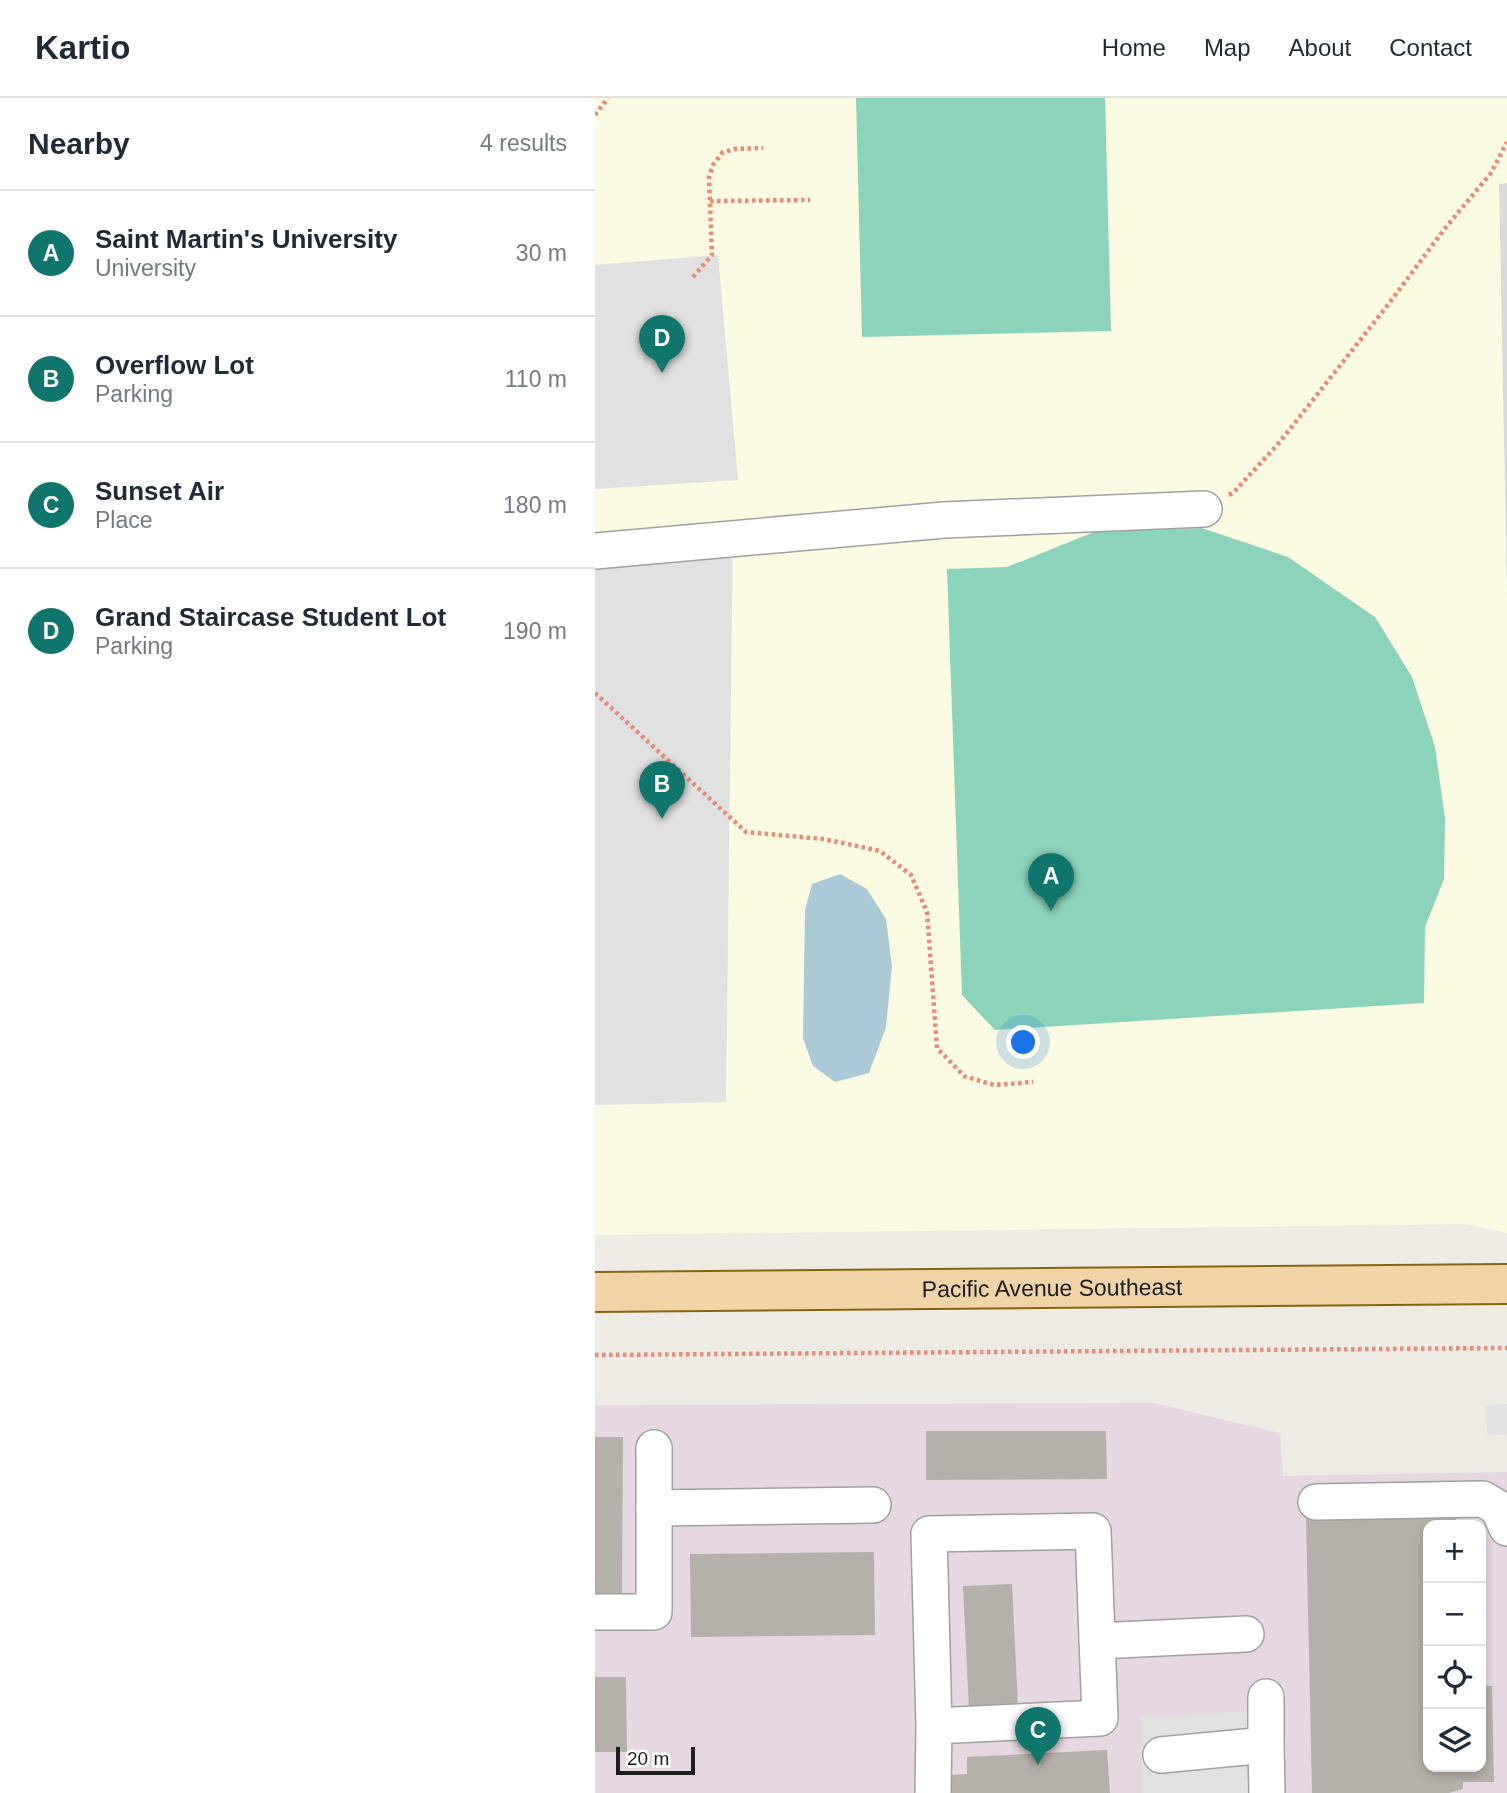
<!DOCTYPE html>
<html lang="en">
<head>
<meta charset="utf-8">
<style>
	:root { --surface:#fff; --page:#f2f2f3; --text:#1f2937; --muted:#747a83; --line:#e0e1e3; --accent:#0f766e }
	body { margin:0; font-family:Arial,sans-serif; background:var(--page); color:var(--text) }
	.controls { position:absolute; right:21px; bottom:21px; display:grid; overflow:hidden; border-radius:14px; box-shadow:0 4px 10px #0003 }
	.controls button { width:63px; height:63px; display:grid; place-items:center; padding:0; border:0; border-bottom:2px solid var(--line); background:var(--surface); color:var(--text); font:35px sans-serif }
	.scale { position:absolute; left:21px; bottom:18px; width:79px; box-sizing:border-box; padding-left:7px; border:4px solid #1d1d1d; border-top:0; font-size:19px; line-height:24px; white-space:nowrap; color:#1d1d1d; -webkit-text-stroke:5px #fff; paint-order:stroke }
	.you { position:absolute; left:429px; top:945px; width:24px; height:24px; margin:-18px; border:5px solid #fff; border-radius:50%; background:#1a73e8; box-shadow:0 0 0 10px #1a73e833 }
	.badge { display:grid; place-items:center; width:46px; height:46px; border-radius:50%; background:var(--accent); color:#fff; font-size:23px; font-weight:700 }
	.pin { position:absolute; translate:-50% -58px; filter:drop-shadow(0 2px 4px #0008) }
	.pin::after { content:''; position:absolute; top:37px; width:24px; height:21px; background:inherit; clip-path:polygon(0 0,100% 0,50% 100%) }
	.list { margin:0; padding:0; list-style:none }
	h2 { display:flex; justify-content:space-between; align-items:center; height:91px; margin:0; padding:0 28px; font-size:30px }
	h2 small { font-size:23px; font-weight:400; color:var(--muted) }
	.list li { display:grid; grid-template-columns:46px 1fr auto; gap:21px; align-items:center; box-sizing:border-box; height:126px; padding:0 28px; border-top:2px solid var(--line) }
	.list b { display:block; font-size:26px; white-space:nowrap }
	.list p { margin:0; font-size:23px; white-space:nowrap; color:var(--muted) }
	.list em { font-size:23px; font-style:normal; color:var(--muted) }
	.icon { flex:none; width:38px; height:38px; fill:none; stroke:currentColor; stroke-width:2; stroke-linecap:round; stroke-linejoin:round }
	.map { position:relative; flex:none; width:912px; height:1695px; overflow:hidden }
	header { display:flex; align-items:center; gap:42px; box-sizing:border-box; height:98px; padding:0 35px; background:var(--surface); border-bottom:2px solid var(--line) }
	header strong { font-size:33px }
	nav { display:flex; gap:38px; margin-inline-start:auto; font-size:24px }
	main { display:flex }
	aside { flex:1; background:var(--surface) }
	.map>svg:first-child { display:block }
	.residential { fill:#dbdada }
	.industrial { fill:#e6d7e2; fill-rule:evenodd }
	.education { fill:#fafbe0 }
	.pitch { fill:#8bd4bb }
	.parking { fill:#e1e1e1 }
	.water { fill:#a9cad6 }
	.building { fill:#b6b0aa }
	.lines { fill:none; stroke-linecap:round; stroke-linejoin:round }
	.minor-casing { stroke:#a1a1a1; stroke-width:38 }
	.major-casing { stroke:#866510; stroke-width:42 }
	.path { stroke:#ea8a79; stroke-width:4.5; stroke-dasharray:3.5 3.5; stroke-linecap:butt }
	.minor { stroke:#fff; stroke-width:35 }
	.major { stroke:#f1d4a6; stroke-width:38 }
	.labels { text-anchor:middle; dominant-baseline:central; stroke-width:5; stroke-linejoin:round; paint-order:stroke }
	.street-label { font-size:23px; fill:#1d1d1d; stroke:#fff }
</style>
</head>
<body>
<header>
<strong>Kartio</strong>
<nav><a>Home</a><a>Map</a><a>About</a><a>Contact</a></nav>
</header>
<main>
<aside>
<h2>Nearby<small>4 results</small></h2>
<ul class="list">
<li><span class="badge">A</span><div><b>Saint Martin's University</b><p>University</p></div><em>30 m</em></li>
<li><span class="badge">B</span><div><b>Overflow Lot</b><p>Parking</p></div><em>110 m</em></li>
<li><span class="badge">C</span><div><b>Sunset Air</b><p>Place</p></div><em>180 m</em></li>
<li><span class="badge">D</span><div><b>Grand Staircase Student Lot</b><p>Parking</p></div><em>190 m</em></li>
</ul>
</aside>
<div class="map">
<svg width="912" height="1695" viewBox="0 0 912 1695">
	<rect width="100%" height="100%" fill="#edebe4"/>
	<polygon class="residential" points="904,85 912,85 912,500"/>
	<path class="industrial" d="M558,1305l127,30 3,43 224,-4v321h-912v-388zM833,1427h53v242h-53z"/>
	<polygon class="education" points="0,0 912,0 912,85 904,86 912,500 912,1135 870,1126 0,1137"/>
	<g class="pitch">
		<polygon points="261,0 510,0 516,233 267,239"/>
		<polygon points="607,430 693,459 780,519 817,579 840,649 850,721 849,781 830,829 829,905 400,932 367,897 352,471 412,469 499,434"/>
	</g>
	<g class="parking">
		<polygon points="123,157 143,382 0,391 0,167"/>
		<polygon points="138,431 131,1004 0,1007 0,439"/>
		<polygon points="912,1306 912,1336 892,1337 891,1307"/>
		<polygon points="690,1584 691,1695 547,1695 547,1619 656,1613 656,1586"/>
	</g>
	<polygon class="water" points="245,776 272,791 291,821 297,869 291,929 274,975 240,984 218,968 208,940 210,812 217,786"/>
	<g class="building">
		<polygon points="331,1333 511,1333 512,1381 331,1382"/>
		<polygon points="0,1339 28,1339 27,1496 0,1496"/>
		<polygon points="861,1416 861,1427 833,1427 833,1669 886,1669 886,1588 897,1588 899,1684 868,1684 868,1691 854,1695 717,1695 711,1420"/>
		<polygon points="279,1454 280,1537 96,1539 95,1456"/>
		<polygon points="417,1486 423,1608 374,1611 368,1488"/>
		<polygon points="0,1579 31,1579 32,1654 0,1654"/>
		<polygon points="512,1652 515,1695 341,1695 340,1678 372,1676 372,1659"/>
	</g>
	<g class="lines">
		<g class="minor-casing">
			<g id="minor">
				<polyline points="0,453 349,422 609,411"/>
				<polyline points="721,1404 888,1401 903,1410 912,1430"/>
				<polyline points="59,1410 278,1407"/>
				<polyline points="0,1514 59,1514 59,1350"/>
				<polyline points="502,1543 651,1536"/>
				<polyline points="671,1599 671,1647"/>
				<polyline points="566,1657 671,1647 672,1695"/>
				<polyline points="338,1695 339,1628 334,1436 498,1433 505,1620 339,1628"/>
			</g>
		</g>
		<g class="major-casing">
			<g id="major">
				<path id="s1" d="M0,1194l912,-8"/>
			</g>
		</g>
		<g class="path">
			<polyline points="0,17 13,0"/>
			<polyline points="115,103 215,102"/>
			<polyline points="98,179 117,157 114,79 118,67 127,55 139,51 168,50"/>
			<polyline points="634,397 639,394 683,346 789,212 851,129 896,75 912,44"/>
			<polyline points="0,595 151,734 229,741 285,753 316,777 332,814 342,950 369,978 399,987 438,984"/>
			<polyline points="0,1257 912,1250"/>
		</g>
		<use href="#minor" class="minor"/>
		<use href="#major" class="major"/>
	</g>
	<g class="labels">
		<g class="street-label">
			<text stroke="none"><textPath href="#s1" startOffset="457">Pacific Avenue Southeast</textPath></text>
		</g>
	</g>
</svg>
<div class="controls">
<button>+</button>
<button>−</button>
<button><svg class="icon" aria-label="locate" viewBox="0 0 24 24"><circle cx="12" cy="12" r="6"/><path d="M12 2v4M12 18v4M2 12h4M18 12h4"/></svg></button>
<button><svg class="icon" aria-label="layers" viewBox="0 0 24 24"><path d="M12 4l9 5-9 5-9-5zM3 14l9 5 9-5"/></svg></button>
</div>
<div class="scale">20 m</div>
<div class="you"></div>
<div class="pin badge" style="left:456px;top:813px">A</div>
<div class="pin badge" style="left:67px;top:721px">B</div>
<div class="pin badge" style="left:443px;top:1667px">C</div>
<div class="pin badge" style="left:67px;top:275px">D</div>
</div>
</main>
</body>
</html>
